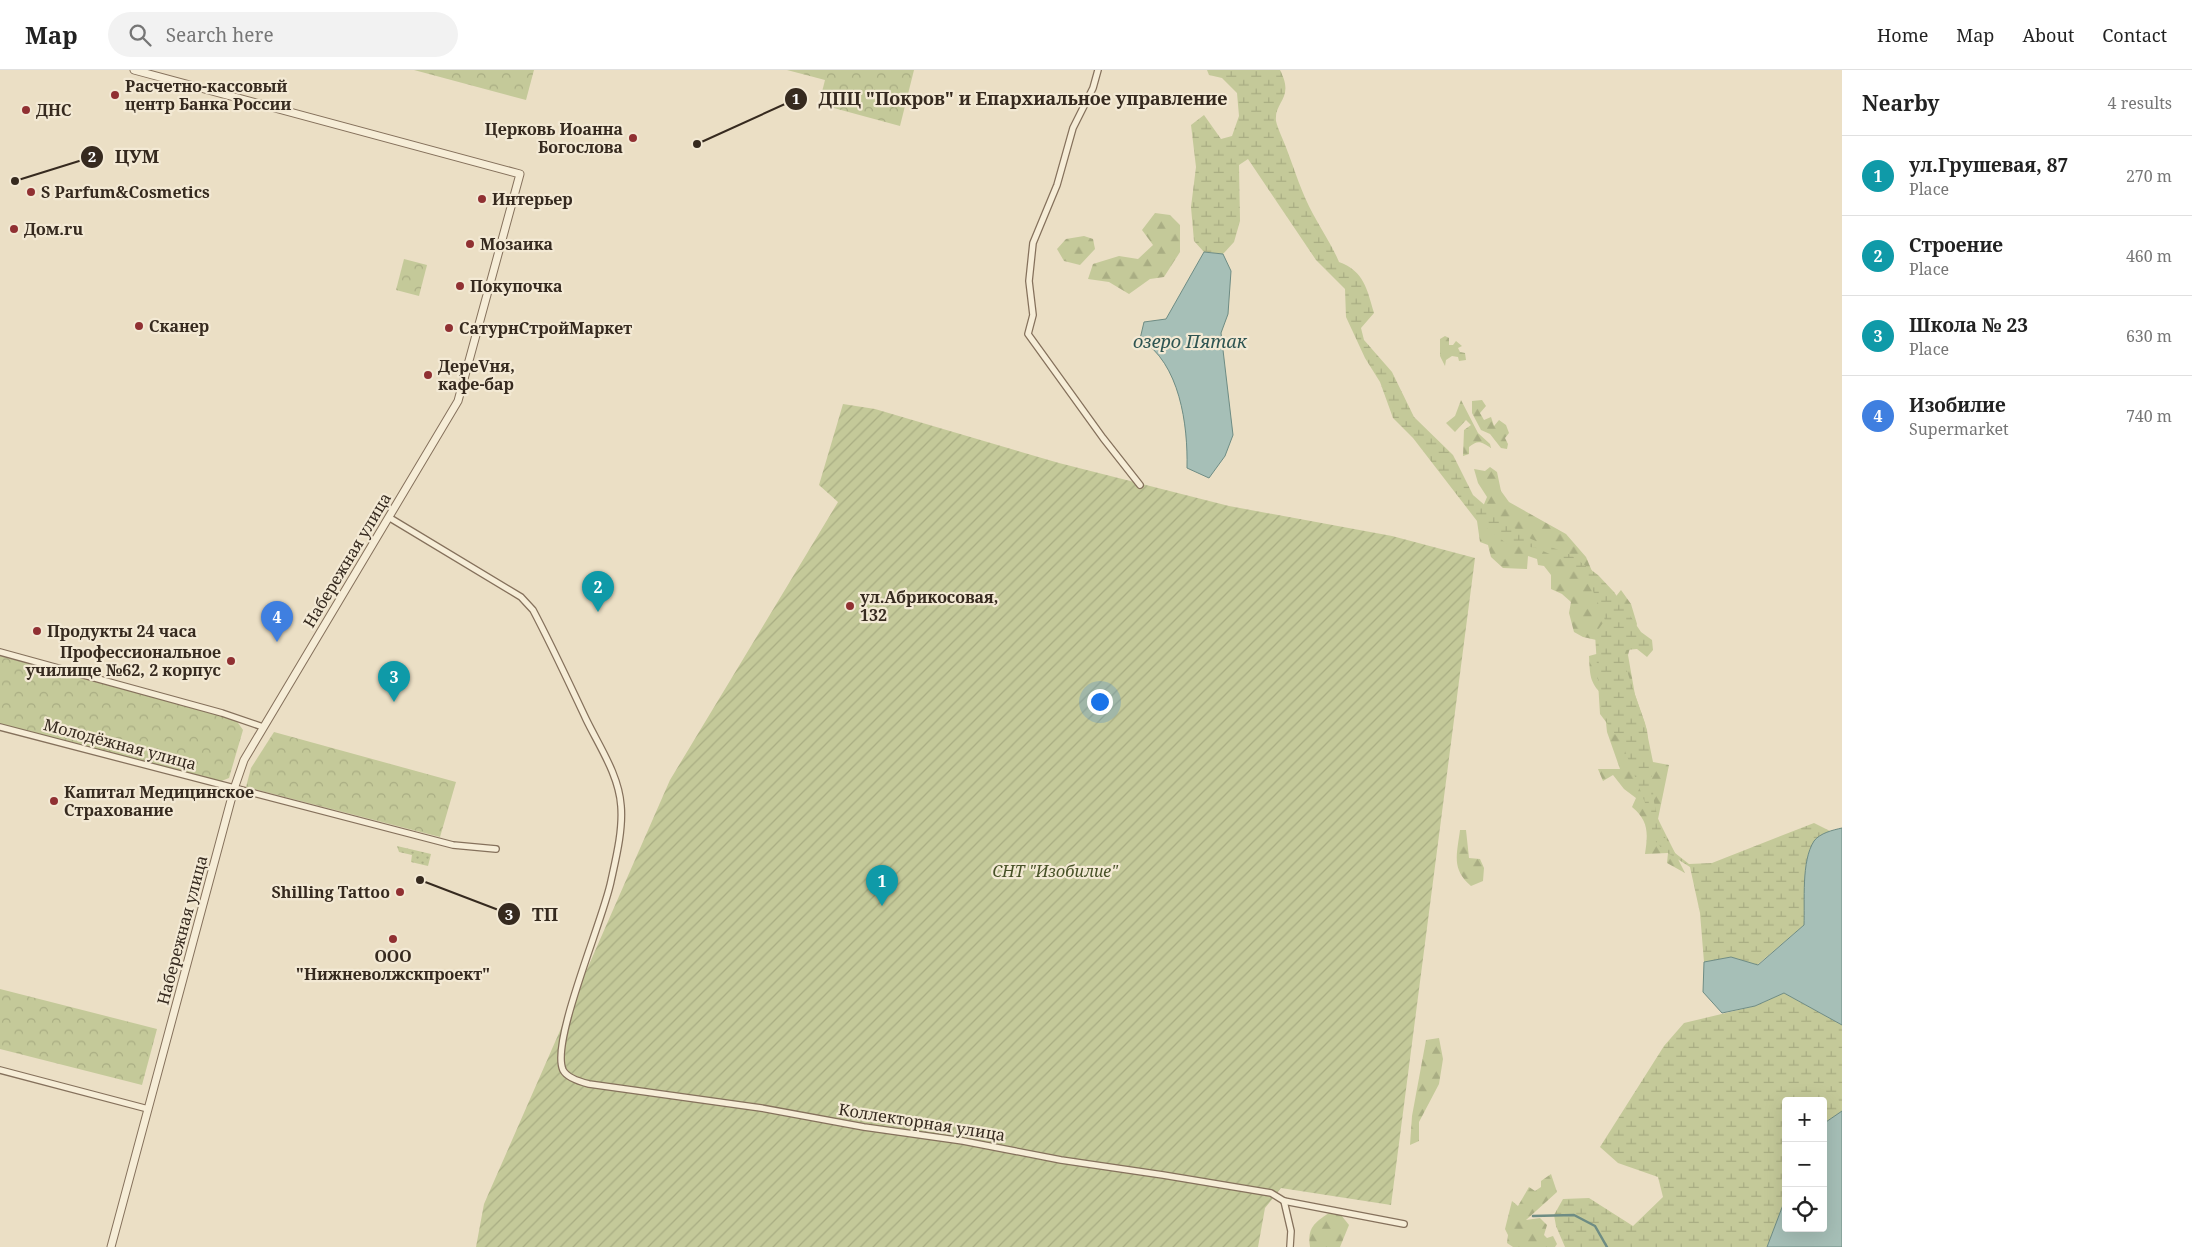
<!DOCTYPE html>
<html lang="en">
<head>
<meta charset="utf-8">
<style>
	:root { --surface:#fff; --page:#f2f2f2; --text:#222; --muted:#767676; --line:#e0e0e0; --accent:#2563eb }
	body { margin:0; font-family:"Noto Serif",serif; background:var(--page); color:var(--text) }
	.controls { position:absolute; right:15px; bottom:15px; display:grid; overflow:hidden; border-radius:5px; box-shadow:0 5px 20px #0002 }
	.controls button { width:45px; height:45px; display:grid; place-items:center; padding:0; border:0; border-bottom:1px solid var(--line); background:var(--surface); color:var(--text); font:25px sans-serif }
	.you { position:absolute; left:1099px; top:631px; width:18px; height:18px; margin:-12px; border:4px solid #fff; border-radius:50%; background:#1a73e8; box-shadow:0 0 0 8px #1a73e833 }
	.badge { display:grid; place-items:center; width:32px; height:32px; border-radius:50%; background:var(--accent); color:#fff; font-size:16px; font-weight:700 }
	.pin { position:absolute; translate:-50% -41px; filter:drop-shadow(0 1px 2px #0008) }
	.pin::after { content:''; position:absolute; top:26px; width:18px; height:15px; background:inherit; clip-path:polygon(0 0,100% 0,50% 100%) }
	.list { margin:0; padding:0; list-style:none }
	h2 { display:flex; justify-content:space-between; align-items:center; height:65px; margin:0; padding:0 20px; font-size:21px }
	h2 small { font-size:16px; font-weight:400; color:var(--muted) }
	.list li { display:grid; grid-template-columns:32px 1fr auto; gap:15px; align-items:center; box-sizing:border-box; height:80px; padding:0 20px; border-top:1px solid var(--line) }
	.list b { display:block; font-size:19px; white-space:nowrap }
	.list p { margin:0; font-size:16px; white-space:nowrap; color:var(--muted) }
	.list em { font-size:16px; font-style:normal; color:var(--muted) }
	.icon { flex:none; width:28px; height:28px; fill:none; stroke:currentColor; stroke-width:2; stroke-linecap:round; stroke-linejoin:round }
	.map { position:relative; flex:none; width:1842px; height:1177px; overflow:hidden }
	header { display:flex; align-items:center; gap:30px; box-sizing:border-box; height:70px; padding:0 25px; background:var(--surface); border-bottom:1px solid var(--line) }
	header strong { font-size:24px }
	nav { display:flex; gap:28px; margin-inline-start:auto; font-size:18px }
	.search { width:350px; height:45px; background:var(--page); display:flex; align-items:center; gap:12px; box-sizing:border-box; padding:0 18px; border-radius:28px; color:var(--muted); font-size:19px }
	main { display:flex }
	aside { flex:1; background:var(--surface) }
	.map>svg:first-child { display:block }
	.grass { fill:url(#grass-dots) }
	.forest { fill:url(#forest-firs) }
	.wetland { fill:url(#wetland-marsh) }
	.park { fill:url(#park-crowns) }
	.garden { fill:url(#garden-furrows) }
	.water { fill:#a6bfb7; stroke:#6e8c84 }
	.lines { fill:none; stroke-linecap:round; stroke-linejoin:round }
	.stream { stroke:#6e8c84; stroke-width:2.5 }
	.minor-casing { stroke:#85715c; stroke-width:8 }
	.tertiary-casing { stroke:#85715c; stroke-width:9 }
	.minor { stroke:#f6edd7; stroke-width:5.5 }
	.tertiary { stroke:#f6edd7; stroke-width:7 }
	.poi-dot { fill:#903032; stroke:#f3e9d4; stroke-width:2 }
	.labels { text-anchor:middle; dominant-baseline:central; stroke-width:4.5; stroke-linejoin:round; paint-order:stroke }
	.poi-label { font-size:16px; font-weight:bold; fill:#362a1f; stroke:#f3e9d4; text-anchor:start }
	.street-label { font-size:16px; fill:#362a1f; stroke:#f3e9d4 }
	.park-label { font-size:16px; font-style:italic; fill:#475127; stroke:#f3e9d4 }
	.water-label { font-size:18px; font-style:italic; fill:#2f5552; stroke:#f3e9d4 }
	.leader { fill:none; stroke:#362a1f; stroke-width:2 }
	.callout-dot { fill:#362a1f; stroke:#f3e9d4; stroke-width:2 }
	.mark-label { font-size:15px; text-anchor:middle; font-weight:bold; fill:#fff }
	.callout-label { font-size:18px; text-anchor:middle; font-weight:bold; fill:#362a1f; stroke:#f3e9d4; stroke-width:4.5; stroke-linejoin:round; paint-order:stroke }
</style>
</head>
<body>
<header>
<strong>Map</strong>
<div class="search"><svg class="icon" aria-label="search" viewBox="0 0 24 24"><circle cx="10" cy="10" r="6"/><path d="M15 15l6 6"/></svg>Search here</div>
<nav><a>Home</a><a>Map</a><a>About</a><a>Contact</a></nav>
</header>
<main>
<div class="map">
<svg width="1842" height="1177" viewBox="0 0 1842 1177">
	<defs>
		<pattern id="grass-dots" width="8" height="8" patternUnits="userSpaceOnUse" patternTransform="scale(1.25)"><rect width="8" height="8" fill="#c4c999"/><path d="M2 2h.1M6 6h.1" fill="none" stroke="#a9ad83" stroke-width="1.8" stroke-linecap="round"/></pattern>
		<pattern id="forest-firs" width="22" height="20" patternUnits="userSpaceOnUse" patternTransform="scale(1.25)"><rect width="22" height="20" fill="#c4c999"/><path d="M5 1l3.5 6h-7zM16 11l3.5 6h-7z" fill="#a9ad83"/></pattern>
		<pattern id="wetland-marsh" width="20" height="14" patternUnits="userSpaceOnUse" patternTransform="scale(1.25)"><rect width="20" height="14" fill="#c4c999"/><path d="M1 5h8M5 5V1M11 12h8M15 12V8" fill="none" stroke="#a9ad83"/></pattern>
		<pattern id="park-crowns" width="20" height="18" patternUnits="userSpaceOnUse" patternTransform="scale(1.25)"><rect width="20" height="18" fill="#c4c999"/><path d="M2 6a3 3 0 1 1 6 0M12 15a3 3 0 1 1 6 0" fill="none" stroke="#a9ad83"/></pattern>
		<pattern id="garden-furrows" width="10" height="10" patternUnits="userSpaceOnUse" patternTransform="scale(1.25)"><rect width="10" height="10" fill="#c4c999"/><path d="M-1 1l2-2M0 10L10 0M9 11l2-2" fill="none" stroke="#a9ad83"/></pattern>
	</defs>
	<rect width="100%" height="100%" fill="#ebdfc5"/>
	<polygon class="grass" points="397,776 431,784 428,796 411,792 412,785 399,782"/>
	<g class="forest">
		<polygon points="1155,143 1170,145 1180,155 1180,182 1164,207 1150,209 1129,224 1109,212 1088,209 1093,194 1119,186 1138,189 1153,175 1142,160"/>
		<polygon points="1084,166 1093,169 1095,179 1080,195 1064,191 1057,179 1066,169"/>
		<polygon points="1445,266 1449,268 1449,275 1453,275 1456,271 1462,276 1458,278 1460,282 1465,283 1466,290 1459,291 1458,287 1452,286 1446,290 1445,296 1440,286 1440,269"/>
		<path d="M1461,330l17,33 12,11 1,4c-9,-6 -13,-9 -22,-1v7l-6,2 1,-26 7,-5 -5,-5 -11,12 -9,-9 9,-7z"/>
		<polygon points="1482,330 1486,336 1480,343 1484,350 1491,347 1494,356 1499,350 1506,355 1509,363 1505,368 1508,374 1507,379 1501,378 1490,364 1481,360 1472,343 1472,331"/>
		<path d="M1490,397l7,5 4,19 8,11 57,32 20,23 17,40 10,3 8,-10 10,14 6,20 -9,31 7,40 10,28 8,39 16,3 -11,54 27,54 -18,-10 1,-10 -23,1c3,-21 4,-33 -13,-47l4,-9 -12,-9 -11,-14 -10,6 -5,-12h22l-13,-37 -4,-37c-14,-12 -13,-22 -14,-39l11,-3 1,-12 -18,-4 -9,-5 -5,-19 2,-11 -9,-8 -11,-5v-14l-7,-9 -6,-1 -1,-6 -9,-3 -1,13 -24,-1 -12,-11 -3,-12 -8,-3 -3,-21 10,-24 -9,-14 -4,-14 11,2z"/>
		<path d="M1460,760h6l3,28 11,1 4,9 -1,13 -12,5c-20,-17 -14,-32 -11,-56z"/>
		<polygon points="1439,968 1443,989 1439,1014 1419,1052 1419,1071 1410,1075 1412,1046 1426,970"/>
		<polygon points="1551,1104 1557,1122 1526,1150 1540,1148 1547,1155 1544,1165 1547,1168 1553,1166 1557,1174 1555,1177 1513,1177 1507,1173 1508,1165 1505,1159 1512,1131 1518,1136 1529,1117 1535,1121 1541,1117 1541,1111"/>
		<path d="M1329,1143l12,2 8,10 -9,22h-30c-3,-19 4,-24 19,-34z"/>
	</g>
	<g class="wetland">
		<path d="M1207,0h73c15,29 -6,31 -4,51 2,9 8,20 11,29 8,21 15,44 26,64 9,17 19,31 26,48 25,9 28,27 35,51l-13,15 3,12 28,32 22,45 39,38 20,40 29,25 29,19 40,16 27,20 16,17 27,40 11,8 1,10 -6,7 -10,-8 -11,1 -3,9 24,71 7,72 7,29 14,22 14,11 23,-1 102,-40 16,8 -15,9 -9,23 -2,62 -47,40 -26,-8 -27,5 -4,-49 -10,-46 -27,-17 -11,-13v-16l-30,-78 -22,-29 -5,-80 10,-14 -14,-34 -30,-27 -25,-11 -30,-5 -29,-22 -64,-83 -20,-20 -13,-36 -15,-24 -19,-41 -1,-28 -29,-29 -68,-101 -9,6 1,56 -6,21 -11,12 -19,-2 -10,-11 -3,-34 5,-40 -5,-42 13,-10 17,24 11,-3 7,-20 -2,-23 -15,-15 -13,-3z"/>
		<polygon points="1784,923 1842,955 1842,1041 1823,1054 1823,1031 1786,1031 1786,1127 1767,1177 1565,1177 1556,1156 1554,1145 1563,1129 1589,1128 1633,1156 1663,1127 1658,1107 1618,1093 1600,1077 1664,976 1684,953 1755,936"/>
	</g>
	<g class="park">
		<polygon points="414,0 534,0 526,30"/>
		<polygon points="787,0 914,0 900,56 819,34 825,10"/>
		<polygon points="404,189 427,195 419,226 396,220"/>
		<polygon points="0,586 236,650 243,660 229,708 219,712 0,655"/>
		<polygon points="274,662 456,712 440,767 246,717 251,698"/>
		<polygon points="0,919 157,959 142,1015 0,979"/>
	</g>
	<polygon class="garden" points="843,334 875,339 1059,393 1229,436 1392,466 1475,488 1391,1135 1281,1118 1265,1138 1258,1177 476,1177 484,1134 670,710 838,432 819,415"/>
	<g class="water">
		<path d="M1204,182l19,2 8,17 -3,43 -7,19 12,102 -8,21 -16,22 -22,-10c1,-43 -7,-105 -47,-129l4,-17 22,-3z"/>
		<path d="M1842,758v197l-58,-32 -29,13 -33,7 -19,-21 1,-30 27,-5 27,8 46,-40c1,-23 -3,-64 10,-84 6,-8 19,-11 28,-13z"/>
		<polygon points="1842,1041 1842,1177 1767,1177 1786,1127 1786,1158 1823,1158 1823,1054"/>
	</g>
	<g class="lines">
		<polyline class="stream" points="1533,1146 1574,1145 1595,1156 1607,1177"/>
		<g class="minor-casing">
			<g id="minor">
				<polyline points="1098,0 1093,18 1073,58 1057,115 1033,173 1029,211 1033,245 1028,264 1103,368 1140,415"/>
				<path d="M390,448l131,79 12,13c19,36 36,73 53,109 13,27 33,56 35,87 2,24 -5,52 -10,75 -7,37 -61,161 -48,189 4,8 18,12 26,14l172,24 103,19 99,14 98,19 102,15 108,18 13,8 120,23"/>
				<polyline points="0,582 222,643 263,657"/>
				<polyline points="0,657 453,775 496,779"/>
				<polyline points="0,1000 148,1039"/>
				<polyline points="1284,1131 1291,1161 1290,1177"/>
			</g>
		</g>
		<g class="tertiary-casing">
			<polyline id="tertiary" points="111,1177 234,719 244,690 458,331 520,104 134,0"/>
		</g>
		<use href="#minor" class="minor"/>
		<use href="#tertiary" class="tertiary"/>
	</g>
	<g class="poi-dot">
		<circle cx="115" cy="25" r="5"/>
		<circle cx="26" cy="40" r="5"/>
		<circle cx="633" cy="68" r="5"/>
		<circle cx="31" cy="122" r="5"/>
		<circle cx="482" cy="129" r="5"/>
		<circle cx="14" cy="159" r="5"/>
		<circle cx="470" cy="174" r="5"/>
		<circle cx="460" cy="216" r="5"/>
		<circle cx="139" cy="256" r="5"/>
		<circle cx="449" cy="258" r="5"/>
		<circle cx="428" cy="305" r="5"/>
		<circle cx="850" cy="536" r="5"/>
		<circle cx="37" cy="561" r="5"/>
		<circle cx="231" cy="591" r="5"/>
		<circle cx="54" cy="731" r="5"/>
		<circle cx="400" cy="822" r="5"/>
		<circle cx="393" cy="869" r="5"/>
	</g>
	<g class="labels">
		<g class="poi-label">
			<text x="125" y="16">Расчетно-кассовый<tspan x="125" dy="18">центр Банка России</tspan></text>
			<text x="36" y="40">ДНС</text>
			<text x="623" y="59" text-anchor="end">Церковь Иоанна<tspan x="623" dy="18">Богослова</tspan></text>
			<text x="41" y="122">S Parfum&amp;Cosmetics</text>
			<text x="492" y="129">Интерьер</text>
			<text x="24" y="159">Дом.ru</text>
			<text x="480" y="174">Мозаика</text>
			<text x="470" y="216">Покупочка</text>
			<text x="149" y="256">Сканер</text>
			<text x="459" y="258">СатурнСтройМаркет</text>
			<text x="438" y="296">ДереVня,<tspan x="438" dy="18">кафе-бар</tspan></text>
			<text x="860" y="527">ул.Абрикосовая,<tspan x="860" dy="18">132</tspan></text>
			<text x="47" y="561">Продукты 24 часа</text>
			<text x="221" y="582" text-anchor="end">Профессиональное<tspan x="221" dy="18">училище №62, 2 корпус</tspan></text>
			<text x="64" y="722">Капитал Медицинское<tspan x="64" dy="18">Страхование</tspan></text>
			<text x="390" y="822" text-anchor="end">Shilling Tattoo</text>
			<text x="393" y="886" text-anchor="middle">ООО<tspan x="393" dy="18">"Нижневолжскпроект"</tspan></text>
		</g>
		<g class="street-label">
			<text transform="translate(347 490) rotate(-59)">Набережная улица</text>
			<text transform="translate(120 674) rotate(15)">Молодёжная улица</text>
			<text transform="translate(182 860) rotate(-75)">Набережная улица</text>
			<text transform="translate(922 1052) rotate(9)">Коллекторная улица</text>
		</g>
		<g class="park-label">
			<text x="1055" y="801">СНТ "Изобилие"</text>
		</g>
		<g class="water-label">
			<text x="1190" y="271">озеро Пятак</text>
		</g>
	</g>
	<path class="leader" d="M697 74L796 29M15 111L92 87M420 810L509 844"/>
	<g class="callout-dot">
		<circle cx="697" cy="74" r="5"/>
		<circle cx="15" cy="111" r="5"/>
		<circle cx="420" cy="810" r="5"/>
		<circle cx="796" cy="29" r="12"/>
		<circle cx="92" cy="87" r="12"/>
		<circle cx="509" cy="844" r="12"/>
	</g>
	<g class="mark-label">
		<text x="796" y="34">1</text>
		<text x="92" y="92">2</text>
		<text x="509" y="850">3</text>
	</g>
	<g class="callout-label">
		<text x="1023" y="35">ДПЦ "Покров" и Епархиальное управление</text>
		<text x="137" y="93">ЦУМ</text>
		<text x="545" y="851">ТП</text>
	</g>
</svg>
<div class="controls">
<button>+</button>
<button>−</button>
<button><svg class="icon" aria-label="locate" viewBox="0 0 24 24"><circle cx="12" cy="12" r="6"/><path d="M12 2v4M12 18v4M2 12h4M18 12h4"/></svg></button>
</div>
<div class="you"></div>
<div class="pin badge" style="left:882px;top:836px;background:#0f9aa8">1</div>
<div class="pin badge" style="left:598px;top:542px;background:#0f9aa8">2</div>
<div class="pin badge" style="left:394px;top:632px;background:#0f9aa8">3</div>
<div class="pin badge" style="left:277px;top:572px;background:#3f7fe0">4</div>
</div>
<aside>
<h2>Nearby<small>4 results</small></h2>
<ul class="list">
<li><span class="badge" style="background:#0f9aa8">1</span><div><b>ул.Грушевая, 87</b><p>Place</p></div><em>270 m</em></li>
<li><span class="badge" style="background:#0f9aa8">2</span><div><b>Строение</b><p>Place</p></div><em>460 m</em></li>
<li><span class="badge" style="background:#0f9aa8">3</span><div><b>Школа № 23</b><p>Place</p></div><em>630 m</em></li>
<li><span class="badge" style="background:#3f7fe0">4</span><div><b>Изобилие</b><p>Supermarket</p></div><em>740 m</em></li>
</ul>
</aside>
</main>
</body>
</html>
